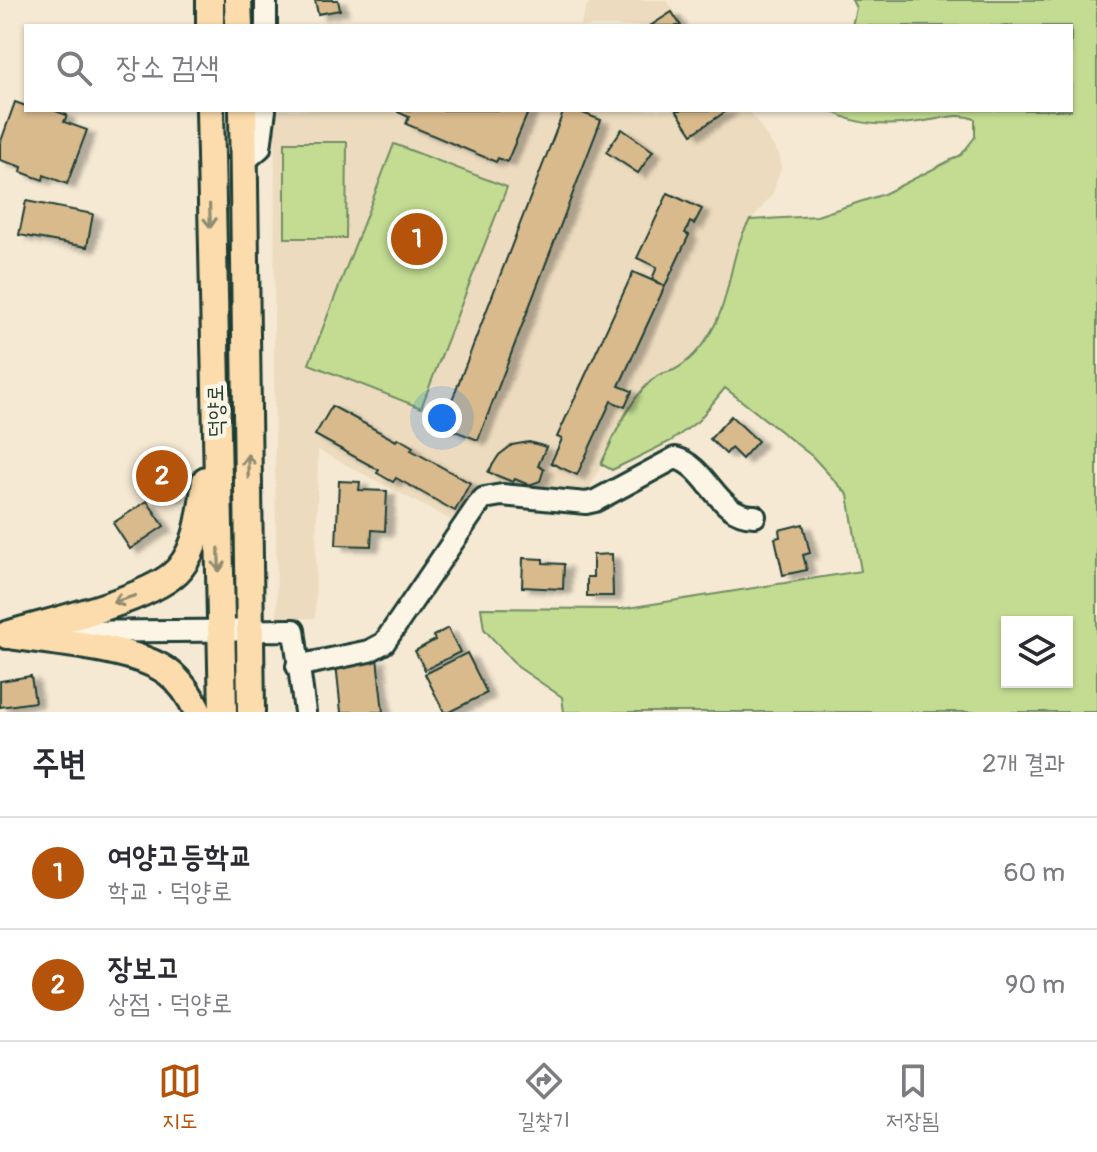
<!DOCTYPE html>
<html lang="ko">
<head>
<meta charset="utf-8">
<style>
	:root { --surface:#fff; --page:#f2f2f3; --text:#2b2b33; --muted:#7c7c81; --line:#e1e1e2; --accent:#b45309 }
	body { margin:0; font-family:Pangolin,"Poor Story",sans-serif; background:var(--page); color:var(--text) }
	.controls { position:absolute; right:24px; bottom:24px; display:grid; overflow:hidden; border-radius:0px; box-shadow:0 2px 6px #0004 }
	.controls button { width:72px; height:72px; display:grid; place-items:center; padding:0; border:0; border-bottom:2px solid var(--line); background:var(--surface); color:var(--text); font:40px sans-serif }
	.you { position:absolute; left:442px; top:418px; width:28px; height:28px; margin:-20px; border:6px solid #fff; border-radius:50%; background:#1a73e8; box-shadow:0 0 0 12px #1a73e833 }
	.badge { display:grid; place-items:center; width:52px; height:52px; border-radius:50%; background:var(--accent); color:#fff; font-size:26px; font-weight:700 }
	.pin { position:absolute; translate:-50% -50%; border:4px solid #fff; box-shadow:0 2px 8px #0006 }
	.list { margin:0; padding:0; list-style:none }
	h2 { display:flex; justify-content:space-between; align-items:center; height:104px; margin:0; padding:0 32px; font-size:34px }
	h2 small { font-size:26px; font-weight:400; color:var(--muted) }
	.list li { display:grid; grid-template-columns:52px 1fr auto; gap:24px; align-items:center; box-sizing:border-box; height:112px; padding:0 32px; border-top:2px solid var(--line) }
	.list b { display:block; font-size:30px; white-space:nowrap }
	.list p { margin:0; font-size:26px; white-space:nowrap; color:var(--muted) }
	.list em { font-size:26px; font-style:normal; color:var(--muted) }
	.icon { flex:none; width:44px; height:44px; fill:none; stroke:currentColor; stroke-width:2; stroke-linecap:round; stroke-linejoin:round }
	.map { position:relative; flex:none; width:1097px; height:712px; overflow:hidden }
	.search { position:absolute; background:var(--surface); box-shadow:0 2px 6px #0004; left:24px; right:24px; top:24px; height:88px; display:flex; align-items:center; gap:20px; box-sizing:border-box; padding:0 28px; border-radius:0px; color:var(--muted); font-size:30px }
	.sheet { height:328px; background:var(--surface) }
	nav { display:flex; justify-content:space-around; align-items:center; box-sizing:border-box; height:112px; border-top:2px solid var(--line); background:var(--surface); font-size:22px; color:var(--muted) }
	nav a { display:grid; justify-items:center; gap:4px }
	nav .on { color:var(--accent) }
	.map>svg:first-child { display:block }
	.built { fill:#ecdbbe }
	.green { fill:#c3dc92; stroke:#718c63; stroke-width:2; fill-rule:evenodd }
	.building { fill:#d8ba8c; stroke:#1f3d34; stroke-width:2; filter:url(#shadow) }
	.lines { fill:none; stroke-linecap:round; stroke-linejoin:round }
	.minor-casing { stroke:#1f3d34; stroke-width:26 }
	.major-casing { stroke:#1f3d34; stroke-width:32 }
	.minor { stroke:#fcf5e5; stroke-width:20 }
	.major { stroke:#fcdcac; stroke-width:26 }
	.oneway { stroke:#8e8c70 }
	.labels { text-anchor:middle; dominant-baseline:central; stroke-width:8; stroke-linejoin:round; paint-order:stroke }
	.street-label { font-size:22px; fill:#1f3d34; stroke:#fcf5e5 }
</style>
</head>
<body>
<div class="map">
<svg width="1097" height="712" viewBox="0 0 1097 712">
	<defs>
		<filter id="shadow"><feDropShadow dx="8" dy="4.5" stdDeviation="2" flood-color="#0004"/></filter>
	</defs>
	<rect width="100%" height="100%" fill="#f5e9d3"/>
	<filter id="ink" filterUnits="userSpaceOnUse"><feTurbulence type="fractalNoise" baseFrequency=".0125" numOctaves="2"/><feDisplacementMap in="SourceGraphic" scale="16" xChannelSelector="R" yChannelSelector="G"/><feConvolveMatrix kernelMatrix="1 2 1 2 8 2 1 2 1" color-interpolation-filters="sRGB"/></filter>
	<g filter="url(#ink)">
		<g class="built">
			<polygon points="593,0 666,0 687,26 580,26 587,5"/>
			<polygon points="275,110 749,110 780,156 781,168 772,195 741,233 723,306 712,329 694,356 676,369 658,376 627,410 587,495 485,483 475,488 451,520 318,450 315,618 277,618 274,367"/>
		</g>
		<g class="green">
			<path d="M852,0h245v712h-533l-2,-15 -44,-30 -34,-38 -3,-21 140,1 240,-38 -13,-76 -36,-39 -87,-68 -27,33 -27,20 -59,29 -11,-6c14,-29 29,-68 56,-88 5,-3 12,-4 17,-6 17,-9 29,-24 38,-40 20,-34 17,-77 38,-110l67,-4 67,-22 77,-39 14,-18v-18c-16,-6 -27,-2 -44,1 -32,6 -72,9 -100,-10h240v-84h-219l4,-18zM1067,622v60h-60v-60z"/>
			<polygon points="285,142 347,142 346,238 285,238"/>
			<polygon points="394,144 507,187 421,408 309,364"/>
		</g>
		<g class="building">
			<polygon points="315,0 338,0 340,10 318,14"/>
			<polygon points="672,12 681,26 650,26"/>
			<polygon points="15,102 26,106 26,110 53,110 67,115 64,122 87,130 67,184 44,175 43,180 21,172 22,167 0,160 0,144"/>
			<polygon points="399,110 529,110 507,162 498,158 496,162 406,124 409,117 398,112"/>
			<polygon points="564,110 575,110 601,120 478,440 442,426"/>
			<polygon points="676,110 728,110 692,134"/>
			<polygon points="622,129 653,151 638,173 606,152"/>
			<polygon points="668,193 702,209 694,224 690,222 685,233 689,235 665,286 652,279 657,267 637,258"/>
			<polygon points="26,201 93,214 87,247 19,235"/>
			<polygon points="633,272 665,286 619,386 632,391 625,407 611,401 577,475 551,463 562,439 557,437"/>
			<polygon points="332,406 396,441 398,438 413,447 411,450 470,483 455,511 396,478 393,482 377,473 379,470 315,435"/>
			<polygon points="731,416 758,441 742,459 731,448 726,454 710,439"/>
			<polygon points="529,442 546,447 538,466 544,469 540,481 529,485 515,479 513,482 488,472 499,455 512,445"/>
			<polygon points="149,458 177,458 176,496 148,496"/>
			<polygon points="339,481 360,482 359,490 387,491 385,531 372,530 371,546 336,545"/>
			<polygon points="147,501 164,526 130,549 113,523"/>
			<polygon points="803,524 810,553 803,555 807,570 783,575 775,538 780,537 779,530"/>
			<polygon points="612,554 613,596 587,596 587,577 593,577 593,555"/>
			<polygon points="523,558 543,559 543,563 564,564 563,589 522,587"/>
			<polygon points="448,628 460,652 425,670 415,651 435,640 433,636"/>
			<polygon points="467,653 487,693 449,712 444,712 425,674"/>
			<polygon points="377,658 383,712 341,712 336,663"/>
			<polygon points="31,676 35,702 0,707 0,681"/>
		</g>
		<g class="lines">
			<g class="minor-casing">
				<g id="minor">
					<polyline points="266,0 266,26"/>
					<polyline points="245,161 260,148 265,110"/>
					<polyline points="52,632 294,630 305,712"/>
					<path d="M297,666l72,-15 15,-8 94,-138 6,-7 18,-3 84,8 9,-2 80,-43c33,8 42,59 80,58"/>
				</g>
			</g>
			<g class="major-casing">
				<g id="major">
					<polyline points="210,0 210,26"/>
					<polyline points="238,0 239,26"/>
					<polyline points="210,110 223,712"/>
					<polyline points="243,110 251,712"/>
					<path d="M7,635c42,-13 148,-36 173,-67 19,-23 22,-59 26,-88"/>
					<path d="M15,636c41,6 120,12 153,36 13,10 23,25 30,40"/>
				</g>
			</g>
			<use href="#minor" class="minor"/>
			<use href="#major" class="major"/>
		</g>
		<defs><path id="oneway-shaft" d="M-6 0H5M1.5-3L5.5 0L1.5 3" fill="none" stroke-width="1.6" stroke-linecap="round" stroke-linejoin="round" transform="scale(2)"/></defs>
		<g class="oneway">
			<use href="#oneway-shaft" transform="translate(210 216) rotate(88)"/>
			<use href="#oneway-shaft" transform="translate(248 466) rotate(-91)"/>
			<use href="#oneway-shaft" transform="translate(219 560) rotate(89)"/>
			<use href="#oneway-shaft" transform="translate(124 599) rotate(163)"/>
		</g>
	</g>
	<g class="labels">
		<g class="street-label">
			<text transform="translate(216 411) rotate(-91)">덕양로</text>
		</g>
	</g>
</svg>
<div class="controls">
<button><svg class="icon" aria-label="layers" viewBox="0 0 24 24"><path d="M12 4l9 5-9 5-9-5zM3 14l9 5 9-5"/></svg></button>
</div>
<div class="you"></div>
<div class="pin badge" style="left:417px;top:239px">1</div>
<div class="pin badge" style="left:162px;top:476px">2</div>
<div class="search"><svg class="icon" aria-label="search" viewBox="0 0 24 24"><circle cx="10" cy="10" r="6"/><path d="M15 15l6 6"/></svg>장소 검색</div>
</div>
<section class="sheet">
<h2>주변<small>2개 결과</small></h2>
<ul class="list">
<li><span class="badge">1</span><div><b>여양고등학교</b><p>학교 · 덕양로</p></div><em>60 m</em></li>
<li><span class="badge">2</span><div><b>장보고</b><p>상점 · 덕양로</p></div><em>90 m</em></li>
</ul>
</section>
<nav>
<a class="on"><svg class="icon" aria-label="map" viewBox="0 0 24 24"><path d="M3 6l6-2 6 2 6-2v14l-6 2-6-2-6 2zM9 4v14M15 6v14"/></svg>지도</a>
<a><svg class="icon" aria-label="directions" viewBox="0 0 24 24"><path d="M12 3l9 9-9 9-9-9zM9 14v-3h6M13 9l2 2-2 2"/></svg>길찾기</a>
<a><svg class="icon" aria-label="saved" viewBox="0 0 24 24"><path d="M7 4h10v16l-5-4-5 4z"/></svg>저장됨</a>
</nav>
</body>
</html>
